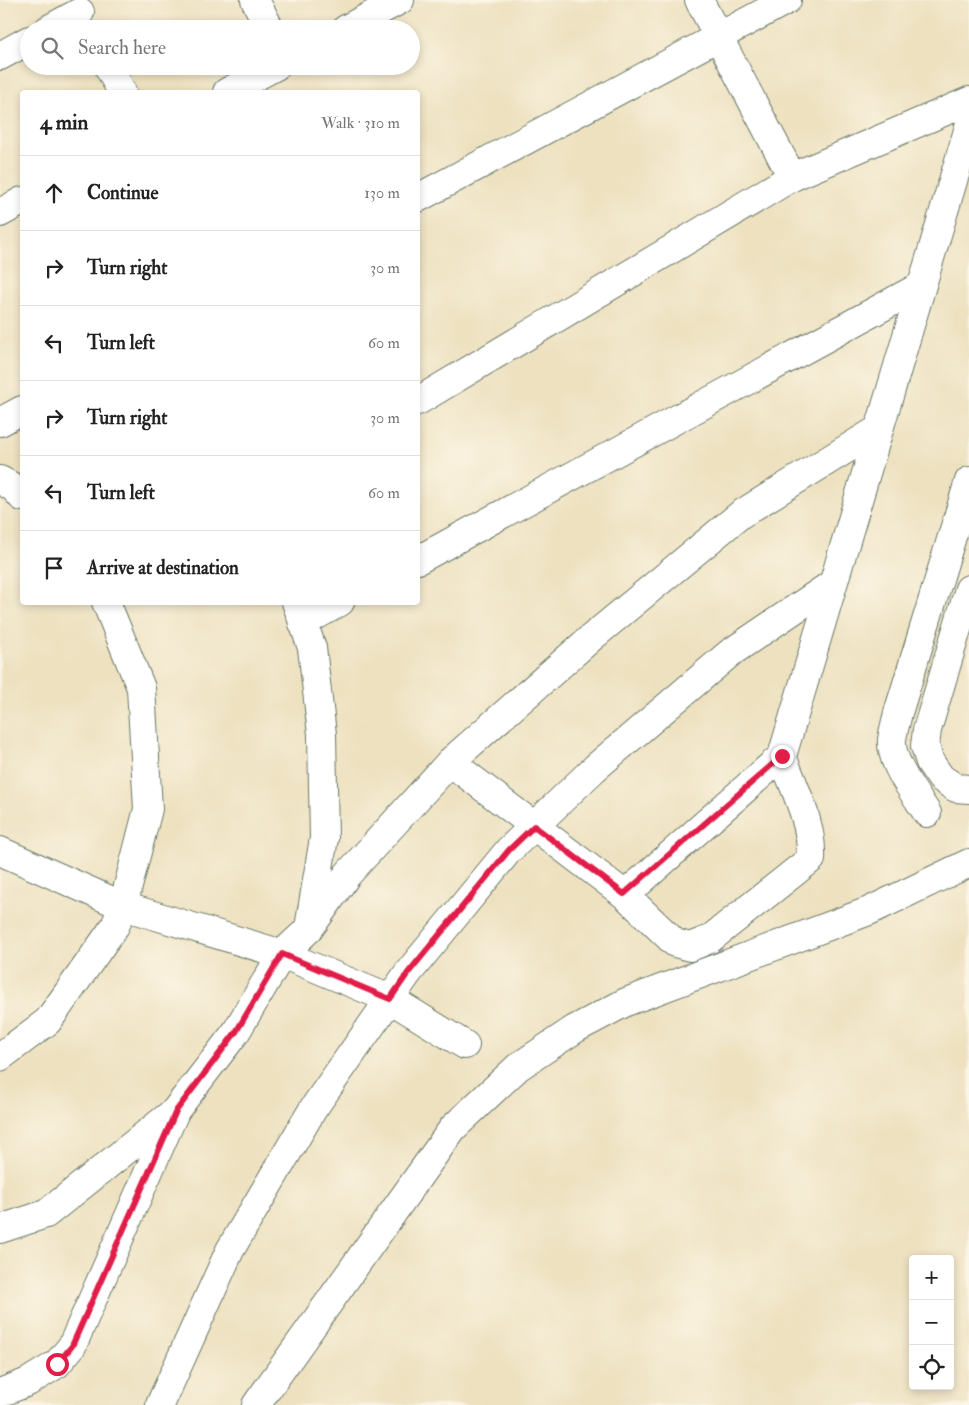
<!DOCTYPE html>
<html lang="en">
<head>
<meta charset="utf-8">
<style>
	:root { --surface:#fff; --page:#f6f6f6; --text:#222; --muted:#767676; --line:#e0e0e0 }
	body { margin:0; font-family:"IM FELL Double Pica",serif; background:var(--page); color:var(--text) }
	.controls { position:absolute; right:15px; bottom:15px; display:grid; overflow:hidden; border-radius:5px; box-shadow:0 2px 8px #0003 }
	.controls button { width:45px; height:45px; display:grid; place-items:center; padding:0; border:0; border-bottom:1px solid var(--line); background:var(--surface); color:var(--text); font:25px sans-serif }
	.stop { position:absolute; width:15px; height:15px; margin:-11px; border:4px solid #e11d48; border-radius:50%; background:#fff }
	.stop.end { background:#e11d48; border-color:#fff; box-shadow:0 1px 5px #0008 }
	.list { margin:0; padding:0; list-style:none }
	h2 { display:flex; justify-content:space-between; align-items:center; height:65px; margin:0; padding:0 20px; font-size:21px }
	h2 small { font-size:16px; font-weight:400; color:var(--muted) }
	.list li { display:grid; grid-template-columns:32px 1fr auto; gap:15px; align-items:center; box-sizing:border-box; height:75px; padding:0 20px; border-top:1px solid var(--line) }
	.list b { display:block; font-size:19px; white-space:nowrap }
	.list em { font-size:16px; font-style:normal; color:var(--muted) }
	.icon { flex:none; width:28px; height:28px; fill:none; stroke:currentColor; stroke-width:2; stroke-linecap:round; stroke-linejoin:round }
	.map { position:relative; flex:none; width:969px; height:1405px; overflow:hidden }
	.search { position:absolute; background:var(--surface); box-shadow:0 2px 8px #0003; left:20px; top:20px; width:400px; height:55px; display:flex; align-items:center; gap:12px; box-sizing:border-box; padding:0 18px; border-radius:28px; color:var(--muted); font-size:19px }
	.panel { position:absolute; background:var(--surface); box-shadow:0 2px 8px #0003; left:20px; top:90px; width:400px; height:515px; border-radius:5px }
	.map>svg:first-child { display:block }
	.lines { fill:none; stroke-linecap:round; stroke-linejoin:round }
	.minor-casing { stroke:#677665; stroke-width:30 }
	.minor { stroke:#fff; stroke-width:28 }
	.route { stroke:#e11d48; stroke-width:6 }
</style>
</head>
<body>
<div class="map">
<svg width="969" height="1405" viewBox="0 0 969 1405">
	<rect width="100%" height="100%" fill="#fcf5e5"/>
	<filter id="ink" filterUnits="userSpaceOnUse"><feTurbulence type="fractalNoise" baseFrequency=".02" numOctaves="2"/><feDisplacementMap in="SourceGraphic" scale="10" xChannelSelector="R" yChannelSelector="G"/><feConvolveMatrix kernelMatrix="1 2 1 2 8 2 1 2 1" color-interpolation-filters="sRGB"/></filter>
	<filter id="wash" filterUnits="userSpaceOnUse"><feTurbulence type="fractalNoise" baseFrequency=".0096" numOctaves="4" result="noise"/><feDisplacementMap in="SourceGraphic" scale="20" xChannelSelector="R" yChannelSelector="G"/><feGaussianBlur stdDeviation="1.12" result="paint"/><feColorMatrix in="noise" values="0 0 0 0 0 0 0 0 0 0 0 0 0 0 0 0 0 1.4 0 .05"/><feComposite in="paint" operator="in"/></filter>
	<g filter="url(#wash)">
		<rect width="100%" height="100%" fill="#ede1c0"/>
	</g>
	<g filter="url(#ink)">
		<g class="lines">
			<g class="minor-casing">
				<g id="minor">
					<polyline points="255,0 270,29"/>
					<polyline points="699,0 792,177"/>
					<polyline points="49,29 80,12"/>
					<polyline points="346,29 400,0"/>
					<polyline points="0,56 29,40"/>
					<polyline points="108,66 122,92"/>
					<polyline points="227,92 276,66"/>
					<polyline points="418,198 787,0"/>
					<polyline points="0,213 22,201"/>
					<polyline points="418,401 792,177 969,101"/>
					<polyline points="0,422 22,410"/>
					<polyline points="0,480 13,487 22,497"/>
					<polyline points="418,560 921,286"/>
					<polyline points="969,589 927,730 925,746 930,762 941,778 956,788 969,789"/>
					<polyline points="296,602 312,648 322,734 324,838 310,922"/>
					<polyline points="303,623 340,602"/>
					<path d="M450,762l175,133 50,48 15,4 20,-8 101,-80c2,-35 -17,-71 -29,-103"/>
					<path d="M927,813c-12,-19 -37,-51 -35,-73 1,-9 4,-18 6,-27l71,-232"/>
					<polyline points="0,851 123,906 282,954 390,999 465,1045"/>
					<polyline points="625,895 782,756 969,127"/>
					<polyline points="0,1057 48,1021 115,926 123,906 148,809 141,688 106,602"/>
					<polyline points="0,1229 46,1214 175,1111 236,1032 282,954 309,929 347,875 450,762 591,638 741,514 879,429"/>
					<polyline points="0,1393 28,1382 57,1364 72,1346 174,1114"/>
					<polyline points="160,1405 230,1250 313,1109 408,973 509,850 595,768 730,653 832,584"/>
					<polyline points="256,1405 453,1128 518,1067 575,1029 626,1002 869,911 969,863"/>
				</g>
			</g>
			<use href="#minor" class="minor"/>
		</g>
	</g>
	<g class="lines" filter="url(#ink)">
		<polyline class="route" points="57,1364 72,1346 176,1111 236,1032 282,954 390,999 408,973 509,850 534,826 624,894 782,756"/>
	</g>
</svg>
<div class="controls">
<button>+</button>
<button>−</button>
<button><svg class="icon" aria-label="locate" viewBox="0 0 24 24"><circle cx="12" cy="12" r="6"/><path d="M12 2v4M12 18v4M2 12h4M18 12h4"/></svg></button>
</div>
<div class="stop" style="left:57px;top:1364px"></div>
<div class="stop end" style="left:782px;top:756px"></div>
<div class="search"><svg class="icon" aria-label="search" viewBox="0 0 24 24"><circle cx="10" cy="10" r="6"/><path d="M15 15l6 6"/></svg>Search here</div>
<section class="panel">
<h2>4 min<small>Walk · 310 m</small></h2>
<ul class="list">
<li><svg class="icon" aria-label="ahead" viewBox="0 0 24 24"><path d="M12 20V5M6 11l6-6 6 6"/></svg><div><b>Continue</b></div><em>130 m</em></li>
<li><svg class="icon" aria-label="right" viewBox="0 0 24 24"><path d="M7 20v-9h11M14 6l5 5-5 5"/></svg><div><b>Turn right</b></div><em>30 m</em></li>
<li><svg class="icon" aria-label="left" viewBox="0 0 24 24"><path d="M17 20v-9H6M10 6l-5 5 5 5"/></svg><div><b>Turn left</b></div><em>60 m</em></li>
<li><svg class="icon" aria-label="right" viewBox="0 0 24 24"><path d="M7 20v-9h11M14 6l5 5-5 5"/></svg><div><b>Turn right</b></div><em>30 m</em></li>
<li><svg class="icon" aria-label="left" viewBox="0 0 24 24"><path d="M17 20v-9H6M10 6l-5 5 5 5"/></svg><div><b>Turn left</b></div><em>60 m</em></li>
<li><svg class="icon" aria-label="arrive" viewBox="0 0 24 24"><path d="M6 21V4h12l-3 4 3 4H6"/></svg><div><b>Arrive at destination</b></div></li>
</ul>
</section>
</div>
</body>
</html>
